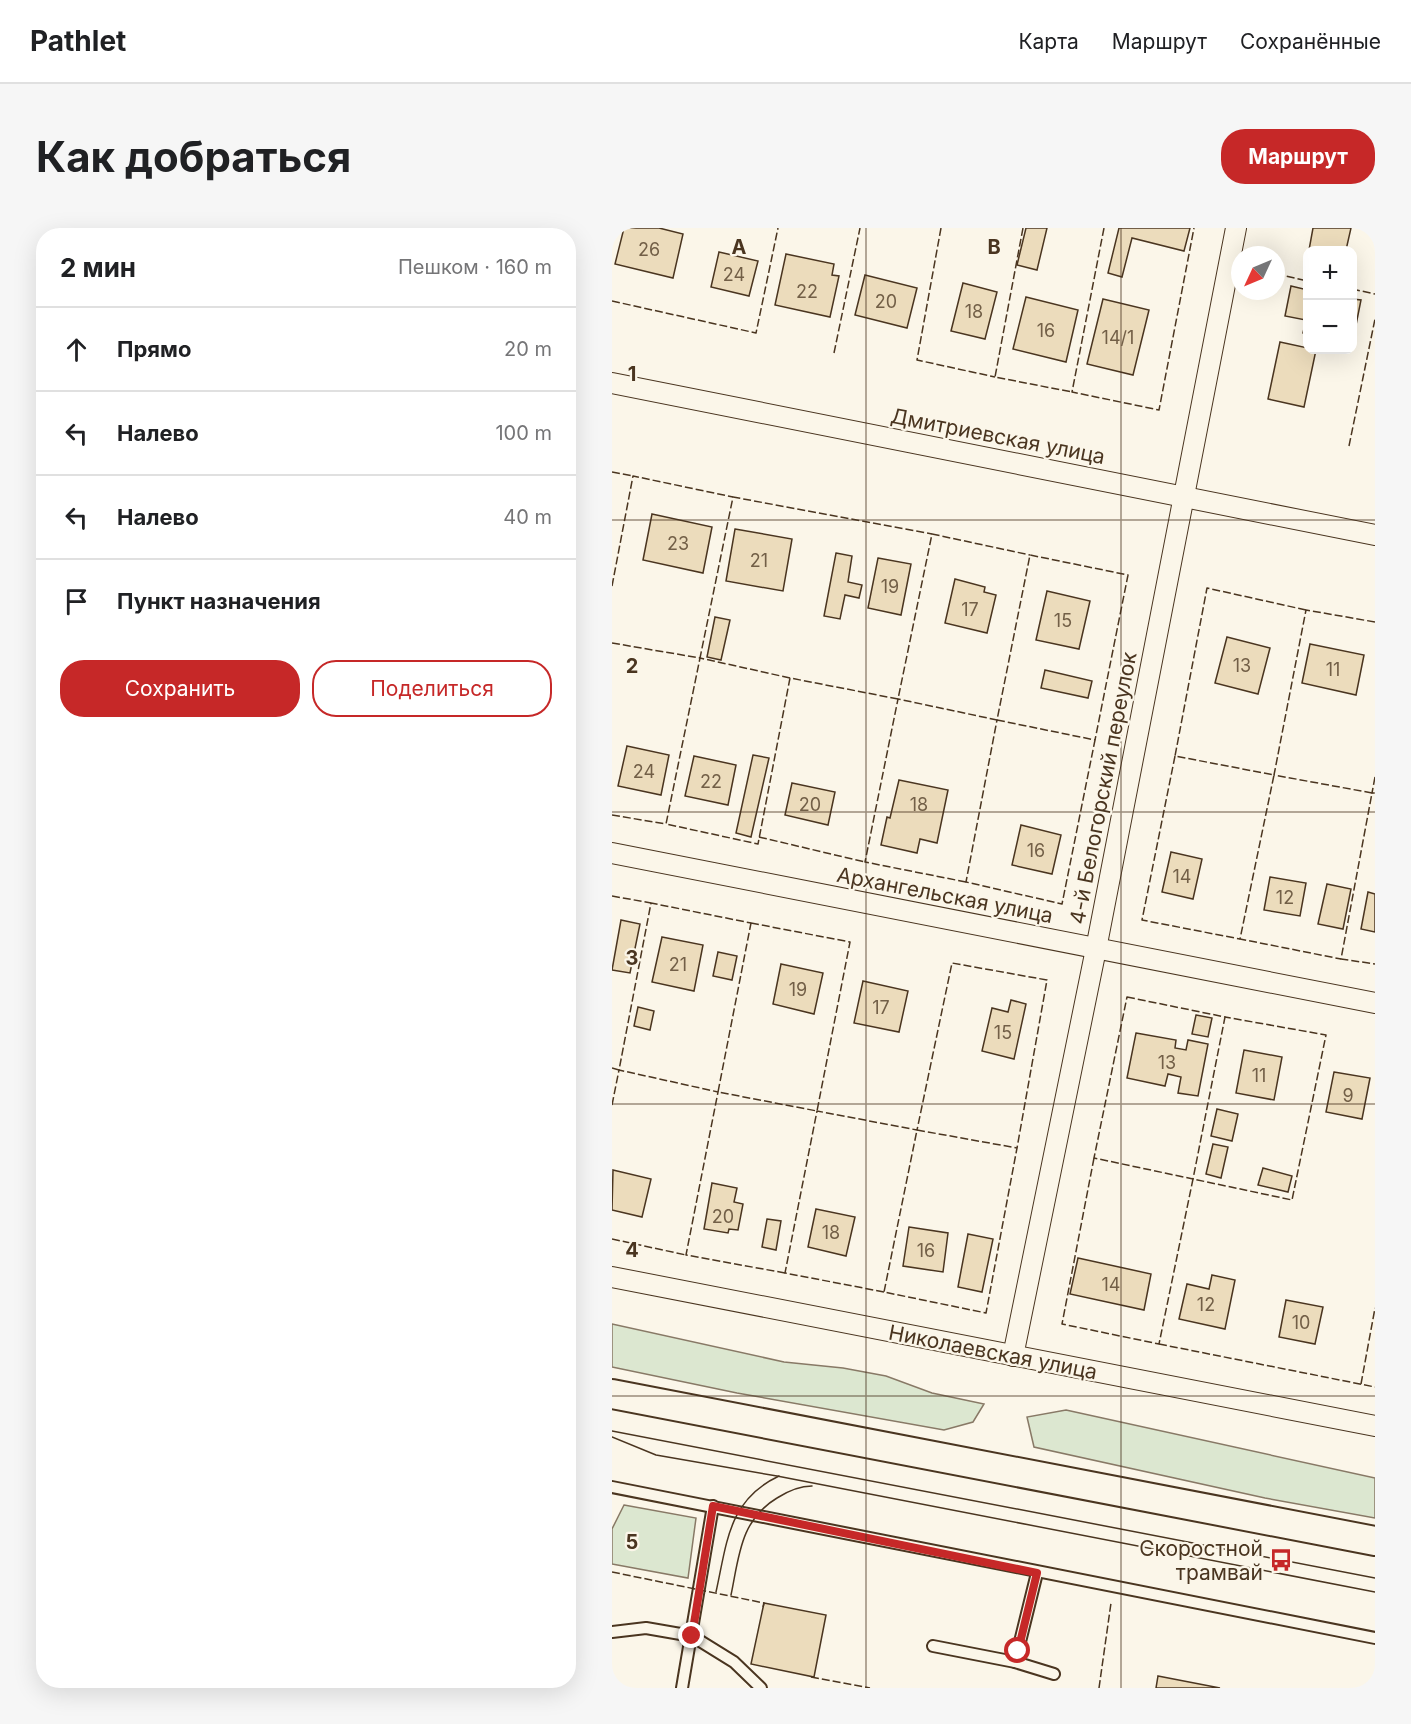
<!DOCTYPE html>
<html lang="ru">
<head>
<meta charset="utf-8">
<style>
	:root { --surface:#fff; --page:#f6f6f6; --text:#202124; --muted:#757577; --line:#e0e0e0; --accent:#c62828 }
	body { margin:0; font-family:Inter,sans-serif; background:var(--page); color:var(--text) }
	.controls { position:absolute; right:18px; top:18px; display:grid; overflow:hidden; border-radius:12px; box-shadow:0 6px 24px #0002 }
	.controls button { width:54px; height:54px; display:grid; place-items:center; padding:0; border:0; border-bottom:2px solid var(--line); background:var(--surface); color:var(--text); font:30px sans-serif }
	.compass { position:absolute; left:619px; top:18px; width:54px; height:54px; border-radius:50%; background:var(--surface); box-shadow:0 6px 24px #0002; rotate:226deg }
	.stop { position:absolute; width:18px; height:18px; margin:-14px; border:4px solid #c62828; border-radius:50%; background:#fff }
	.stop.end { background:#c62828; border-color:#fff; box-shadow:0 2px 6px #0008 }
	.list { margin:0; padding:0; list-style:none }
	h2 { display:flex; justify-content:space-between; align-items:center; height:78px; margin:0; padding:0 24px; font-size:26px }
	h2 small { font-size:20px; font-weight:400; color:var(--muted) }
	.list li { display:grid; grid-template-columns:39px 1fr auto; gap:18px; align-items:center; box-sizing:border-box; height:84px; padding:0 24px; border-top:2px solid var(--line) }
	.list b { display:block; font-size:22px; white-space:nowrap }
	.list em { font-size:20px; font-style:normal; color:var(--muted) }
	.actions { display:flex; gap:12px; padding:18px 24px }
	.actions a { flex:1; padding:14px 0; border:2px solid var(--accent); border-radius:24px; text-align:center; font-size:21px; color:var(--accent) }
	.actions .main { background:var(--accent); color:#fff }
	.icon { flex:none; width:33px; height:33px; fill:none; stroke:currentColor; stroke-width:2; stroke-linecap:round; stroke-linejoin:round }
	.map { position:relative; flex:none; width:763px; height:1460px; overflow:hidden; border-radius:24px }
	header { display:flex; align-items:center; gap:36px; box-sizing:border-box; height:84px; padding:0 30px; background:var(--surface); border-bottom:2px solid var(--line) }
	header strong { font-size:28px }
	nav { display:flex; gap:33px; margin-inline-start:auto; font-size:21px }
	.intro { display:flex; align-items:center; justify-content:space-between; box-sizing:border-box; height:144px; padding:0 36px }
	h1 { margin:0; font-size:42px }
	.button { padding:15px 27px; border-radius:24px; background:var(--accent); color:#fff; font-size:21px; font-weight:700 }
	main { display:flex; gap:36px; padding:0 36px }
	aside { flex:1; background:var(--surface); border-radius:24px; box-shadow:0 6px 24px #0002 }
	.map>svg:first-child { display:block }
	.green { fill:#dce7d0; stroke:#887966; stroke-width:1.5 }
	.building { fill:#ecdcbc; stroke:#4a3520; stroke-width:1.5 }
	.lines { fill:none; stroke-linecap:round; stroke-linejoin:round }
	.service-casing { stroke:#4a3520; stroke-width:14 }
	.minor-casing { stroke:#4a3520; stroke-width:22 }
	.secondary-casing { stroke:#4a3520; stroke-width:32 }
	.service { stroke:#fbf6e9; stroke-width:10 }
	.minor { stroke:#fbf6e9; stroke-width:20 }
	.secondary { stroke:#fbf6e9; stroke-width:28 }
	.tram { stroke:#4a3520; stroke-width:1.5 }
	.fence { stroke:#4a3520; stroke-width:1.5; stroke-dasharray:8 3; stroke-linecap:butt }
	.route { stroke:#c62828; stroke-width:8 }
	.grid { fill:none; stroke:#4a3520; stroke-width:1.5; stroke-opacity:0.55 }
	.labels { text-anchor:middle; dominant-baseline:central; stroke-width:4.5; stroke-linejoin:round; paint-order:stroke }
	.number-label { font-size:18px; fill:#725f47 }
	.street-label { font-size:21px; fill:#4a3520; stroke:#fbf6e9 }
	.poi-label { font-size:21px; fill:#4a3520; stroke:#fbf6e9; text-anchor:end }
	.grid-label { font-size:20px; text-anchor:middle; font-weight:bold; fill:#4a3520; stroke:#fbf6e9; stroke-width:4.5; stroke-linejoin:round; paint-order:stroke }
</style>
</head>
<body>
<header>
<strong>Pathlet</strong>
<nav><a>Карта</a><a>Маршрут</a><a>Сохранённые</a></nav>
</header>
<div class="intro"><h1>Как добраться</h1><a class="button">Маршрут</a></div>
<main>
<aside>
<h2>2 мин<small>Пешком · 160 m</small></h2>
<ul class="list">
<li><svg class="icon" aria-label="ahead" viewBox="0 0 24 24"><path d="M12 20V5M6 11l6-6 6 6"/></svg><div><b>Прямо</b></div><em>20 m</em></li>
<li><svg class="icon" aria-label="left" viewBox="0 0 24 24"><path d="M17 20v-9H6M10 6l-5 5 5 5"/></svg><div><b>Налево</b></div><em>100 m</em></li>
<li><svg class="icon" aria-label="left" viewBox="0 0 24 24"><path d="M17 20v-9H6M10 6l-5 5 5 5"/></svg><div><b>Налево</b></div><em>40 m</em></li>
<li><svg class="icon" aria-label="arrive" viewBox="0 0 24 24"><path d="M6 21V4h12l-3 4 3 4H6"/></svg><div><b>Пункт назначения</b></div></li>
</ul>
<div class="actions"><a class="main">Сохранить</a><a>Поделиться</a></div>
</aside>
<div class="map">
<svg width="763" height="1460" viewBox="0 0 763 1460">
	<rect width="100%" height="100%" fill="#fbf6e9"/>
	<g class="green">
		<polygon points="0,1096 172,1134 231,1140 274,1148 320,1165 372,1176 361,1194 332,1202 125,1165 0,1139"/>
		<polygon points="454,1182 763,1250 763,1290 653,1270 422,1219 415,1189"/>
		<polygon points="12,1277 84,1290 76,1350 0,1336 0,1301"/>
	</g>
	<g class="building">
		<polygon points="12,0 47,0 71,6 61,50 3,36"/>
		<polygon points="414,0 435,0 425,42 405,37"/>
		<polygon points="507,0 578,0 572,23 520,10 510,49 496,45"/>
		<polygon points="701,0 739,0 734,22 697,22"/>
		<polygon points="107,24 146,33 137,68 99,59"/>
		<polygon points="174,26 222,36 220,47 227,48 218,89 163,77"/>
		<polygon points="253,47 305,60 295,100 243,87"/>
		<polygon points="351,55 385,64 373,111 339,103"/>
		<polygon points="679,58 696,62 696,106 691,105 694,92 673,88"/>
		<polygon points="414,69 466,82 454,134 401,121"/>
		<polygon points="491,71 537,82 521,147 475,136"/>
		<polygon points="740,71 749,72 743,102 740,102"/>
		<polygon points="668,114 696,120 696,122 704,122 692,179 656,171"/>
		<polygon points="40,286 100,299 91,345 31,332"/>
		<polygon points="123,301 180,311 171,363 114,353"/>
		<polygon points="224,325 240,328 236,354 250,357 247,370 233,367 228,391 212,388"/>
		<polygon points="266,330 299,336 289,387 256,380"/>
		<polygon points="343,351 373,359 372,364 384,367 375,405 333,395"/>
		<polygon points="435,363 478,373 467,421 424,412"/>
		<polygon points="103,389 118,392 109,432 95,429"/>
		<polygon points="615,409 658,420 646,466 603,455"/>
		<polygon points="698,416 752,427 744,467 690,455"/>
		<polygon points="433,442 480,453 476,470 429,460"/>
		<polygon points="15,518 57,527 49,567 6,558"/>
		<polygon points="141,527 157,530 139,609 124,605"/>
		<polygon points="82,528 124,537 116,577 73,568"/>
		<polygon points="287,552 336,562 325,615 308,611 305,625 269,617 275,589 278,590"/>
		<polygon points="180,555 223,564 216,597 173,587"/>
		<polygon points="409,597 449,607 440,646 400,637"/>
		<polygon points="559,624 590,631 581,671 550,664"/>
		<polygon points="658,649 694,655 688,688 652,682"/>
		<polygon points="715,656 739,661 731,701 706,696"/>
		<polygon points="756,664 763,666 763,704 749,701"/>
		<polygon points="9,692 28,696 18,745 0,742"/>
		<polygon points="50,709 91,717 82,763 40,754"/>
		<polygon points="106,724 125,728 120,752 101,748"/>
		<polygon points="169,736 211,745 202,786 161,776"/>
		<polygon points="251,753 296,763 287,804 242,795"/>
		<polygon points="399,772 414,776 402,831 370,823 380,780 396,784"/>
		<polygon points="26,779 42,783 38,802 22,798"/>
		<polygon points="584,787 600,790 596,809 580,806"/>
		<polygon points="524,805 564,812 563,820 574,822 576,812 596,816 586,868 566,865 569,849 556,846 553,858 515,850"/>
		<polygon points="632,822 670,829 662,872 624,865"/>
		<polygon points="722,844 758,850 750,891 714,884"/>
		<polygon points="605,881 626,886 620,913 599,908"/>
		<polygon points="601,916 616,919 609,950 594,946"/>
		<polygon points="651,940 680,948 676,964 646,957"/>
		<polygon points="1,942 39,951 30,989 0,982"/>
		<polygon points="100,955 125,960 122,974 131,976 126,1002 117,1001 116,1005 92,1001"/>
		<polygon points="204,981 243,989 234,1028 196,1019"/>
		<polygon points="155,991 169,993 164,1022 150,1019"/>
		<polygon points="297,999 336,1005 331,1044 291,1038"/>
		<polygon points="356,1006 381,1011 370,1064 346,1059"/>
		<polygon points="466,1030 539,1046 532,1082 458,1066"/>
		<polygon points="600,1047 623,1052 613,1101 567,1091 575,1056 597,1061"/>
		<polygon points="674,1072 711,1079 703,1116 667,1109"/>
		<polygon points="152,1375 214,1387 202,1449 139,1436"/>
		<polygon points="546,1448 608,1460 544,1460"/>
	</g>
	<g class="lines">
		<g class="service-casing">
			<g id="service">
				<polyline points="0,1259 763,1410"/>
				<polyline points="0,1404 34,1400 80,1408 122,1434 149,1460"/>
				<polyline points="321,1418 403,1434 442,1446"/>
				<polyline points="403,1434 425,1345"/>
				<polyline points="70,1460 101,1278"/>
			</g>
		</g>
		<g class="minor-casing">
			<g id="minor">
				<polyline points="0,155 763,307"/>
				<polyline points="0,625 763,775"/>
				<polyline points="0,1049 763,1198"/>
				<polyline points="401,1128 484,721 624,0"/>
			</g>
		</g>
		<g class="secondary-casing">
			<polyline id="secondary" points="0,1166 763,1313"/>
		</g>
		<use href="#service" class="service"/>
		<use href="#minor" class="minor"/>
		<use href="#secondary" class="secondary"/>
		<g class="tram">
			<polyline points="0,1203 763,1350"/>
			<polyline points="0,1209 44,1227 165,1248 763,1364"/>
			<path d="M104,1364c11,-49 12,-92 63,-116"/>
			<path d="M119,1367c8,-38 9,-75 46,-97 11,-7 22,-12 35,-12"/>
		</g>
		<g class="fence">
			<polyline points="329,0 305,132 383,149"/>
			<polyline points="411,0 383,149 460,164"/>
			<polyline points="492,0 460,164 547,182 582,0"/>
			<polyline points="0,10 2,0"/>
			<polyline points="664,46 696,53"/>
			<polyline points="740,61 763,66"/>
			<polyline points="0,73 144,105 166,0"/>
			<polyline points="222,125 248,0"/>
			<polyline points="737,218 763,91"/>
			<polyline points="0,244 21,248"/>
			<polyline points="0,358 21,248 121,269"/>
			<polyline points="694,382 595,360 563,528 662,547 628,711 729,731"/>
			<polyline points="763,394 694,382 662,547 760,565 729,731 763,736"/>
			<polyline points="0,415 88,430 121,269 320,306"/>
			<polyline points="178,450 88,430 54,596 146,616 178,450 286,471 320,306 418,327"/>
			<polygon points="385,492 483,512 450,676 354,654"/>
			<polyline points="563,528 530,692 628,711"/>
			<polyline points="763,549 760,565 763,565"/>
			<polyline points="0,587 54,596"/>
			<polyline points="147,609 253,634"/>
			<polyline points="354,654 253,634 286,471 385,492 418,327 516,347 483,512"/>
			<polyline points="0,668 39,675"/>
			<polygon points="139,695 238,714 205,883 106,864"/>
			<polygon points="515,769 613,789 581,951 482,930"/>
			<polyline points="0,840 7,842 39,675 139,695"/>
			<polyline points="0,877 7,842 106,864 74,1027 173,1045"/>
			<polygon points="305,902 405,920 374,1085 272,1064"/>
			<polyline points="482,930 450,1096 547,1116 581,951 680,972 714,807 613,789"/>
			<polyline points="0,1011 74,1027"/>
			<polyline points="272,1064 173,1045 205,883 305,902 340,735 435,752 405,920"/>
			<polyline points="547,1116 763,1159"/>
			<polyline points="749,1156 763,1080"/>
			<polyline points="0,1344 152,1375 151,1379"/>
			<polyline points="199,1449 258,1460"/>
			<polyline points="487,1460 499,1375"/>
		</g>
	</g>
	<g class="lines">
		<polyline class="route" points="80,1408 101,1278 425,1345 406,1423"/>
	</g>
	<path class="grid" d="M254,0v1460M509,0v1460M0,292h763M0,584h763M0,876h763M0,1168h763"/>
	<defs>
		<g id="bus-bare" transform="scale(1.8)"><path d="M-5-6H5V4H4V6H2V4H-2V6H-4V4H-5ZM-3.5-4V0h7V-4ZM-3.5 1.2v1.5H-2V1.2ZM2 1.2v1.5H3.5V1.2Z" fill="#c62828" stroke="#fbf6e9" stroke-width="2.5" paint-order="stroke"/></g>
	</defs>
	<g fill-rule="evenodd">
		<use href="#bus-bare" x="669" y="1332"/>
	</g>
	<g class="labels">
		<g class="number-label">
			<text x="37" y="21">26</text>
			<text x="122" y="46">24</text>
			<text x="195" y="63">22</text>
			<text x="274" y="73">20</text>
			<text x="362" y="83">18</text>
			<text x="434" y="102">16</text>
			<text x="506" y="109">14/1</text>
			<text x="66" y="315">23</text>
			<text x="147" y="332">21</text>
			<text x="278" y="358">19</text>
			<text x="358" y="381">17</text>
			<text x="451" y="392">15</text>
			<text x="630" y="437">13</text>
			<text x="721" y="441">11</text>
			<text x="32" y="543">24</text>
			<text x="99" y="553">22</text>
			<text x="198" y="576">20</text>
			<text x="307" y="576">18</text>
			<text x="424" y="622">16</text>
			<text x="570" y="648">14</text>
			<text x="673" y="669">12</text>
			<text x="66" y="736">21</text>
			<text x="186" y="761">19</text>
			<text x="269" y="779">17</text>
			<text x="391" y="804">15</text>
			<text x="555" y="834">13</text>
			<text x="647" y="847">11</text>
			<text x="736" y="867">9</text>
			<text x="111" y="988">20</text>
			<text x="219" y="1004">18</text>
			<text x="314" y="1022">16</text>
			<text x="499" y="1056">14</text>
			<text x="594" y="1076">12</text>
			<text x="689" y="1094">10</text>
		</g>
		<g class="street-label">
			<text transform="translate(386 208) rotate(11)">Дмитриевская улица</text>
			<text transform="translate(491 560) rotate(-79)">4-й Белогорский переулок</text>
			<text transform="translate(333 667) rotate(11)">Архангельская улица</text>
			<text transform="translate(381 1124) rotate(11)">Николаевская улица</text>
		</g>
		<g class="poi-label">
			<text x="651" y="1320">Скоростной<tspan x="651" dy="24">трамвай</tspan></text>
		</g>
	</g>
	<g class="grid-label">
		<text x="127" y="26">A</text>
		<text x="382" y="26">B</text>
		<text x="20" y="153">1</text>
		<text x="20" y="445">2</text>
		<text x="20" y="737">3</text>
		<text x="20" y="1029">4</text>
		<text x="20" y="1321">5</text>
	</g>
</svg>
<div class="controls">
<button>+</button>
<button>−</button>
</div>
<svg class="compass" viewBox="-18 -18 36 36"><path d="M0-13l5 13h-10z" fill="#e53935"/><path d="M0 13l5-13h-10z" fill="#757577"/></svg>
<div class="stop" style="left:406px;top:1423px"></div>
<div class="stop end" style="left:80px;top:1408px"></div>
</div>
</main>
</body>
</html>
